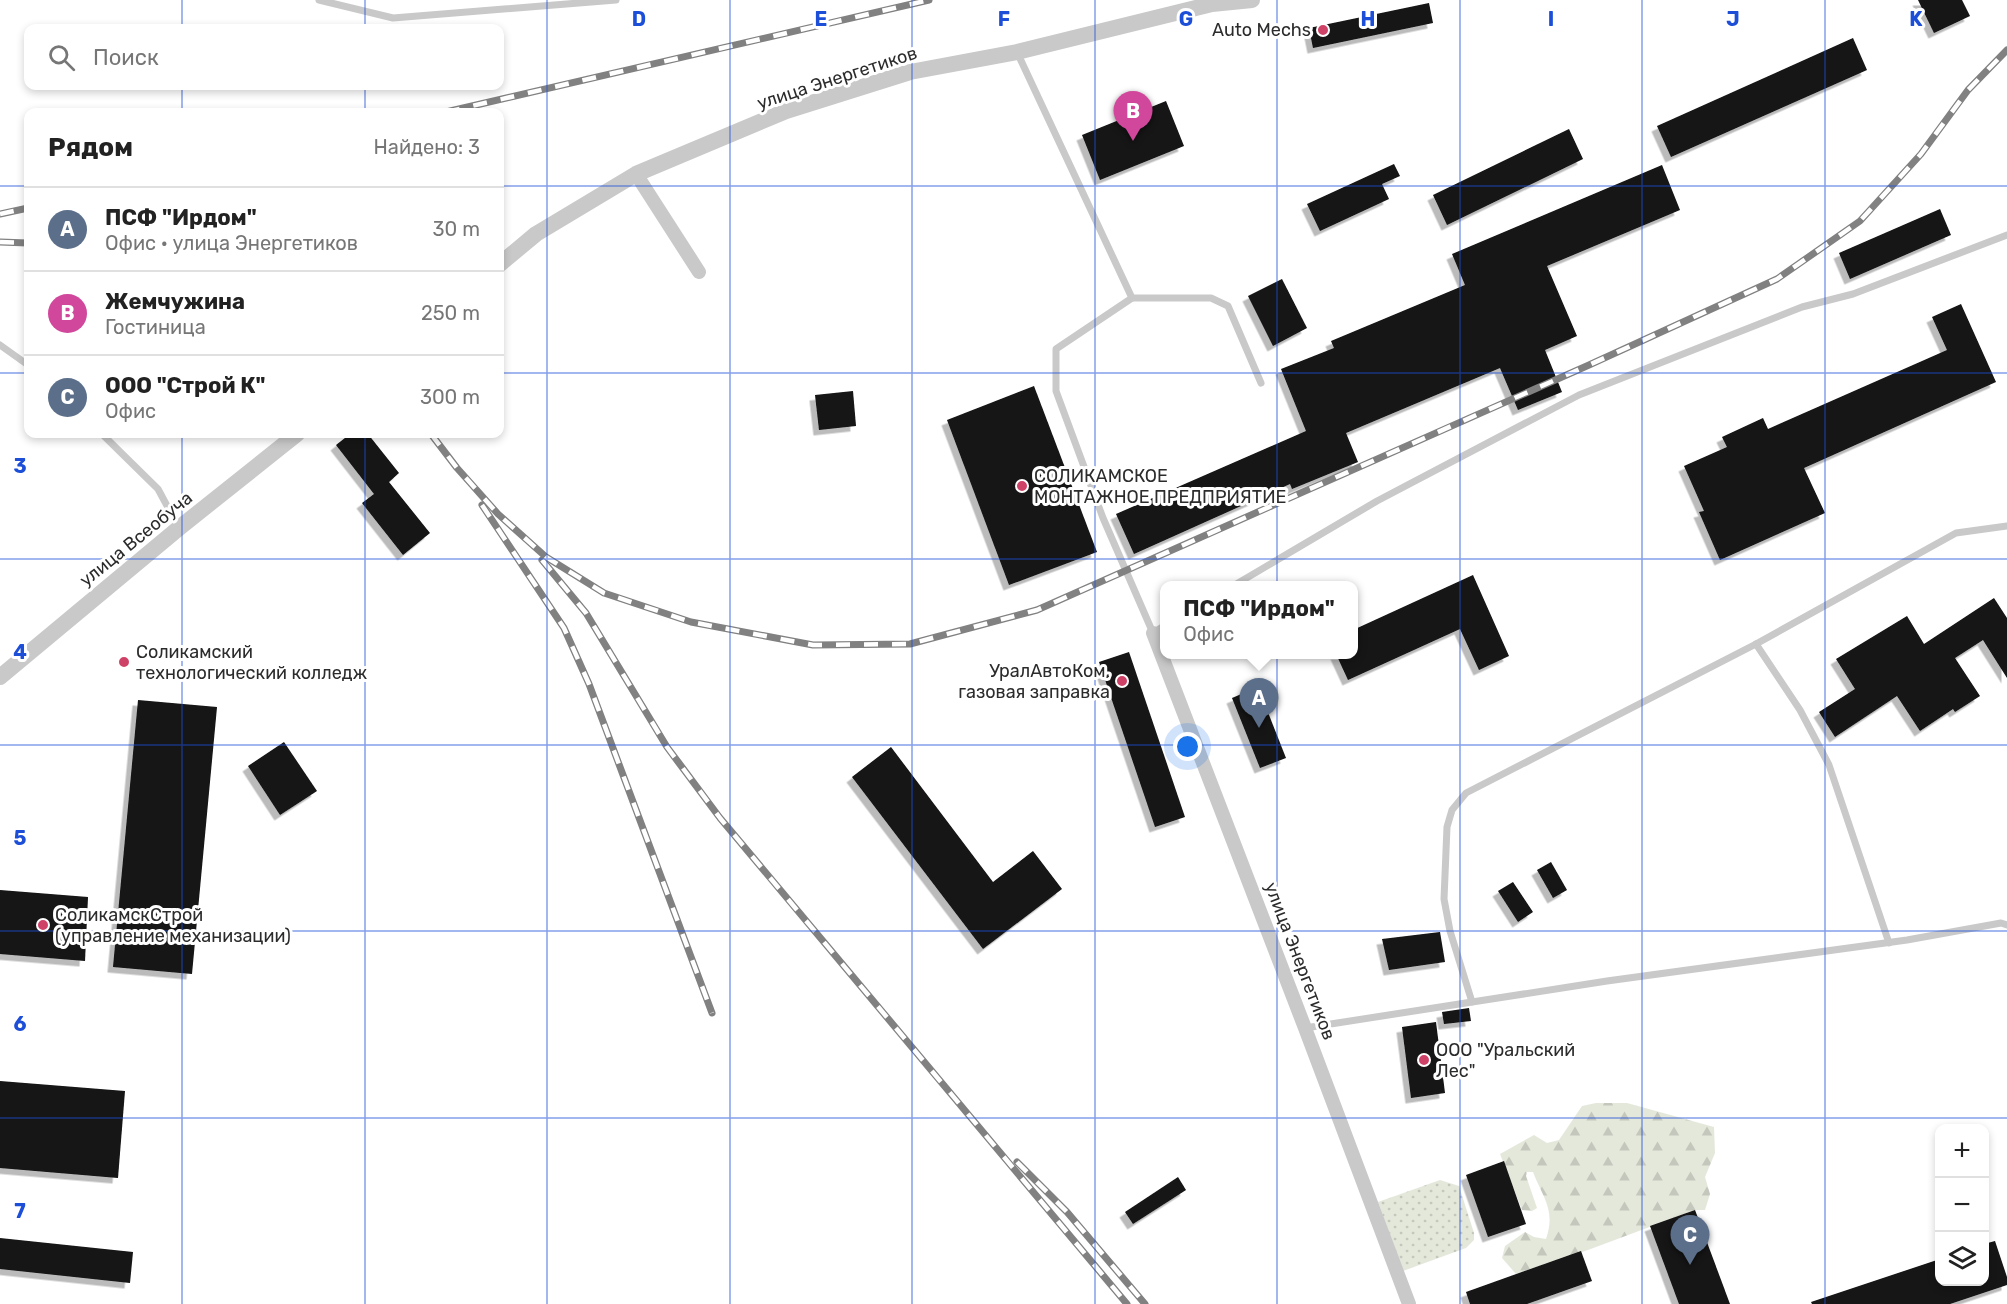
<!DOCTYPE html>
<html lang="ru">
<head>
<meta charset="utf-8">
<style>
	:root { --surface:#fff; --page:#f6f6f6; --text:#222; --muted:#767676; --line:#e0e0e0; --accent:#0b8043 }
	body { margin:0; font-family:Rubik,sans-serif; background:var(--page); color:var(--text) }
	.controls { position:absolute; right:18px; bottom:18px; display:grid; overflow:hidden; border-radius:12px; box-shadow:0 3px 9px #0003 }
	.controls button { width:54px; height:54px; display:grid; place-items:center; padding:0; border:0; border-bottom:2px solid var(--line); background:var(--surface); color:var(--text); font:30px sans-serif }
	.you { position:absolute; left:1188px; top:747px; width:21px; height:21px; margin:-15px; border:4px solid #fff; border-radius:50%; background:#1a73e8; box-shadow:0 0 0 9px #1a73e833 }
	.badge { display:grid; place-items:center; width:39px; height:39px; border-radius:50%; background:var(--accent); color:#fff; font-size:20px; font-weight:700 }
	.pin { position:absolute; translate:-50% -50px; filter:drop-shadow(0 2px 3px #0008) }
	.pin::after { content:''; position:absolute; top:32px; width:21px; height:18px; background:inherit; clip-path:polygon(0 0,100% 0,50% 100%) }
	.popup { position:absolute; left:1160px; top:581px; width:198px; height:78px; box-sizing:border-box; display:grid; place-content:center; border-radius:12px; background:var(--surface); filter:drop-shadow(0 2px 4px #0005); font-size:20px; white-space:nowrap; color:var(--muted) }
	.popup b { font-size:22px; color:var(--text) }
	.popup::after { content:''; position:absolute; left:50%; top:100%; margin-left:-12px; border:12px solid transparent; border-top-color:var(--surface) }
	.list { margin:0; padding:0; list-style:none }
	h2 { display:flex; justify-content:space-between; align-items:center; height:78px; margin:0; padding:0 24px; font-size:26px }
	h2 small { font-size:20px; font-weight:400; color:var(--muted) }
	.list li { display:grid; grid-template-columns:39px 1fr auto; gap:18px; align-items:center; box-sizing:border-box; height:84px; padding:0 24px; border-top:2px solid var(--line) }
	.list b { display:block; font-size:22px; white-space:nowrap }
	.list p { margin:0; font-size:20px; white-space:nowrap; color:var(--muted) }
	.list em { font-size:20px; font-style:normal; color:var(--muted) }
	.icon { flex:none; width:33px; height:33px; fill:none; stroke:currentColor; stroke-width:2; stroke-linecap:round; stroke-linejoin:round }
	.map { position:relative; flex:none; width:2007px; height:1304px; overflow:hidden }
	.search { position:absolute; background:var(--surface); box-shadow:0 3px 9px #0003; left:24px; top:24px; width:480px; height:66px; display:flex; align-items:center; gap:15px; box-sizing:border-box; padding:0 21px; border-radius:12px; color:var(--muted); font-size:22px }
	.panel { position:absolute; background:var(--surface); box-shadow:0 3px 9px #0003; left:24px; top:108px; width:480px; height:330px; border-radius:12px }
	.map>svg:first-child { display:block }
	.grass { fill:url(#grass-dots) }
	.forest { fill:url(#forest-firs) }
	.building { fill:#131313; filter:url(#shadow) }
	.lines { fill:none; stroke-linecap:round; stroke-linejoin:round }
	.service { stroke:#c9c9c9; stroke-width:7 }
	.minor { stroke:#c9c9c9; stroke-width:14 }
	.tertiary { stroke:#c9c9c9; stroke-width:16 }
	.rail-casing { stroke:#818181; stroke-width:7 }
	.rail { stroke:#fff; stroke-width:4.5; stroke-dasharray:14; stroke-linecap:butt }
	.grid { fill:none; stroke:#1d4ed8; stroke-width:1.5; stroke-opacity:0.55 }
	.poi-dot { fill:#cf4267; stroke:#fff; stroke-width:2 }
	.labels { text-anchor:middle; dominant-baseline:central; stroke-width:6; stroke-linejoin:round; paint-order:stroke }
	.poi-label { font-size:18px; fill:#2c2c2c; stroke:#fff; text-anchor:start }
	.street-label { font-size:18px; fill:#2c2c2c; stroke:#fff }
	.grid-label { font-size:20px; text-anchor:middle; font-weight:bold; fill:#1d4ed8; stroke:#fff; stroke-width:6; stroke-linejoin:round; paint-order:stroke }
</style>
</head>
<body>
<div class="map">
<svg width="2007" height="1304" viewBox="0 0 2007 1304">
	<defs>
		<pattern id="grass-dots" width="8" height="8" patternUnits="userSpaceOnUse" patternTransform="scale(1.5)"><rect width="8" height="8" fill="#e4e8db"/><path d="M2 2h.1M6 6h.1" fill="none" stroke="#c4c7bc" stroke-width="1.8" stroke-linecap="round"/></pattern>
		<pattern id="forest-firs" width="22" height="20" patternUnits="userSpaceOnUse" patternTransform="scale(1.5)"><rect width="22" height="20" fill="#e4e8db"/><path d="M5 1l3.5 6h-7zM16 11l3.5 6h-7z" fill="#c4c7bc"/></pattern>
		<filter id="shadow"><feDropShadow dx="-5.5" dy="5.5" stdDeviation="0" flood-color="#0004"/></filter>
	</defs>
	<rect width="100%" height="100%" fill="#fff"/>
	<polygon class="grass" points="1440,1180 1459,1186 1474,1233 1474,1240 1466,1248 1403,1271 1378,1202"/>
	<path class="forest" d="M1596,1103h31l87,24 1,26 -10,24 5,17 -5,16h-10l-107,40 -72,24 -14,-16 3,-12 20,-14 9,5 12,2c10,-29 -3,-41 -13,-67h-6l-1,4 11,32 -5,3 -10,-1 -22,-56 34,-19 13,8 12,-3 23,-34z"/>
	<g class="building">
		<polygon points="1918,0 1962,0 1970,16 1934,33"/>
		<polygon points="1429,3 1433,23 1313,48 1309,28"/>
		<polygon points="1853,38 1867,70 1671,157 1657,126"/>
		<polygon points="1166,101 1184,146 1100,180 1082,135"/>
		<polygon points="1569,129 1583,159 1447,225 1433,195"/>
		<polygon points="1394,164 1400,176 1382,184 1389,199 1320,231 1307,204"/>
		<polygon points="1662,165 1680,210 1547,266 1577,336 1545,350 1562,392 1518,410 1500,368 1346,433 1358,462 1292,489 1290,484 1134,554 1116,514 1306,431 1281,369 1334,348 1331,341 1465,285 1452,254"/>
		<polygon points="1940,209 1951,235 1850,279 1839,253"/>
		<polygon points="1282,279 1307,328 1273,346 1248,296"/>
		<polygon points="1961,304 1996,382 1804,468 1825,513 1720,560 1699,512 1704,511 1684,466 1727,447 1722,437 1763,418 1768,429 1947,350 1932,317"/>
		<polygon points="1034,386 1097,552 1009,585 947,420"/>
		<polygon points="853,391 856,426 819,430 815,395"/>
		<polygon points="350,434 368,434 399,473 389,482 430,533 403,555 362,503 374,494 336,445"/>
		<polygon points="1473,575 1509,656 1479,670 1460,629 1348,680 1336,654 1353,654 1353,630"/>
		<polygon points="1994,598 2007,618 2007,678 1983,640 1955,658 1980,696 1955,712 1953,709 1920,731 1897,696 1835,737 1819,712 1855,689 1836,659 1907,616 1924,644"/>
		<polygon points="1129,652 1185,817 1155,827 1099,662"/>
		<polygon points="1258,687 1286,758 1260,768 1232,698"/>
		<polygon points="138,700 217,707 192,974 113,967"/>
		<polygon points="284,742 317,791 280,815 248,766"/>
		<polygon points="891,747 993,882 1033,851 1062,889 983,949 852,777"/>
		<polygon points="1551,862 1567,890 1553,898 1537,870"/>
		<polygon points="1513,882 1533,912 1518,922 1498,891"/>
		<polygon points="0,890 88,897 85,961 0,954"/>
		<polygon points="1440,932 1445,962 1389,970 1382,939"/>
		<polygon points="1469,1008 1471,1021 1444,1024 1442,1012"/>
		<polygon points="1436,1022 1445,1093 1411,1098 1402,1027"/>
		<polygon points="0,1081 125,1091 118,1178 0,1168"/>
		<polygon points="1504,1161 1526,1224 1488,1237 1466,1175"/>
		<polygon points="1178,1177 1186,1190 1133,1224 1125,1212"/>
		<polygon points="1695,1210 1730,1304 1679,1304 1650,1226"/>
		<polygon points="0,1238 133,1252 130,1283 0,1269"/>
		<polygon points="1995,1241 2007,1277 2007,1285 1950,1304 1812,1304 1811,1302 1940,1259 1940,1281 1984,1281 1984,1244"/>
		<polygon points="1581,1251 1592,1281 1527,1304 1470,1304 1466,1292"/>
	</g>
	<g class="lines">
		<g class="service">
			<polyline points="319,0 393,18 616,0"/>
			<polyline points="1017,52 1132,298 1211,298 1228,306 1261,383"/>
			<polyline points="1132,298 1056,349 1056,391 1103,518 1153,633 1164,626"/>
			<polyline points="0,345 28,365"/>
			<polyline points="102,434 158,489 179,528"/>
			<polyline points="1233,586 1377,501 1579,395 1802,307 1853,294 2007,235"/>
			<polyline points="1756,644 1800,710 1829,765 1889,943"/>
			<polyline points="1472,1002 1450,931 1444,899 1447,827 1452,810 1466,793 1756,644 1956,533 2007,526"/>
			<polyline points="1305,1028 1607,981 1907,940 2001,923 2007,925"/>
		</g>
		<g class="minor">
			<polyline points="636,174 699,272"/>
			<polyline points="1153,633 1305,1028 1409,1304"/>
		</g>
		<g class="tertiary">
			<polyline points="500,264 536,234 636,174 786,111 910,72 1017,52 1212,4 1252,0"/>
			<polyline points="0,677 179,528 297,434"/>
		</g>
		<g class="rail-casing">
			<g id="rail">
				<polyline points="446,112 929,0"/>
				<polyline points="0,214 28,208"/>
				<polyline points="0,242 28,243"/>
				<polyline points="431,434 457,468 498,514 546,557 604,593 691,622 813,645 910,644 1037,610 1589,365 1777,279 1860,221 1921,154 1968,90 2007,50"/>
				<polyline points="482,505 564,628 589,684 712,1013"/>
				<polyline points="542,560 586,613 667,747 720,818 1127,1304"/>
				<polyline points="1017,1162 1067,1212 1145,1304"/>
			</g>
		</g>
		<use href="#rail" class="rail"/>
	</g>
	<path class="grid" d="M182,0v28M365,0v28M547,0v1304M730,0v1304M912,0v1304M1095,0v1304M1277,0v1304M1460,0v1304M1642,0v1304M1825,0v1304M182,86v26M365,86v26M0,186h28M500,186h1507M0,373h28M500,373h1507M182,434v870M365,434v870M0,559h2007M0,745h2007M0,931h2007M0,1118h2007"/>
	<g class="poi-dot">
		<circle cx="1323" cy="30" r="6"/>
		<circle cx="1022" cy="486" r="6"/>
		<circle cx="124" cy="662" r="6"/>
		<circle cx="1122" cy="681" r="6"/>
		<circle cx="43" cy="925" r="6"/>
		<circle cx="1424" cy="1060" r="6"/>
	</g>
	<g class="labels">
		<g class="poi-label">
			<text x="1311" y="30" text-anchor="end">Auto Mechs</text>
			<text x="1034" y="476">СОЛИКАМСКОЕ<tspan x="1034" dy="21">МОНТАЖНОЕ ПРЕДПРИЯТИЕ</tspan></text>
			<text x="136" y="652">Соликамский<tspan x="136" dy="21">технологический колледж</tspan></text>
			<text x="1110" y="671" text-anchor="end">УралАвтоКом,<tspan x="1110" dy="21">газовая заправка</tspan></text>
			<text x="55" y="915">СоликамскСтрой<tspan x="55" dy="21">(управление механизации)</tspan></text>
			<text x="1436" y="1050">ООО "Уральский<tspan x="1436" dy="21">Лес"</tspan></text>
		</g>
		<g class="street-label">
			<text transform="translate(837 78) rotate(-18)">улица Энергетиков</text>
			<text transform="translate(136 539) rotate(-39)">улица Всеобуча</text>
			<text transform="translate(1300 961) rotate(69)">улица Энергетиков</text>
		</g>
	</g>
	<g class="grid-label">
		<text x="639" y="26">D</text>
		<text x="821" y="26">E</text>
		<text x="1004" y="26">F</text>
		<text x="1186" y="26">G</text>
		<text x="1368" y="26">H</text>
		<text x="1551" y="26">I</text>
		<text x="1733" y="26">J</text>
		<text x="1916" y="26">K</text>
		<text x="20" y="473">3</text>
		<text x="20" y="659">4</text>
		<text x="20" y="845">5</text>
		<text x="20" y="1031">6</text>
		<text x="20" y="1218">7</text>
	</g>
</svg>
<div class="controls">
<button>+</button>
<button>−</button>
<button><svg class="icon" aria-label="layers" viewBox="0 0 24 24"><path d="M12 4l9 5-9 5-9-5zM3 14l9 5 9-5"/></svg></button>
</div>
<div class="you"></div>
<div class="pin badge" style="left:1259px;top:728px;background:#5c6f8a">A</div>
<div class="popup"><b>ПСФ &quot;Ирдом&quot;</b>Офис</div>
<div class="pin badge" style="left:1133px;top:141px;background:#d1479c">B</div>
<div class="pin badge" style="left:1690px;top:1265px;background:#5c6f8a">C</div>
<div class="search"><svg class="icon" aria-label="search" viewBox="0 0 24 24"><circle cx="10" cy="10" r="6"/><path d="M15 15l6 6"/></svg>Поиск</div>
<section class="panel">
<h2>Рядом<small>Найдено: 3</small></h2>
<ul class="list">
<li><span class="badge" style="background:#5c6f8a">A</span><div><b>ПСФ &quot;Ирдом&quot;</b><p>Офис · улица Энергетиков</p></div><em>30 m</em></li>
<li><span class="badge" style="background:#d1479c">B</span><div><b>Жемчужина</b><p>Гостиница</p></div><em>250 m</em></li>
<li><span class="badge" style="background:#5c6f8a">C</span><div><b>ООО &quot;Строй К&quot;</b><p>Офис</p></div><em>300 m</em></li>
</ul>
</section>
</div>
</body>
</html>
